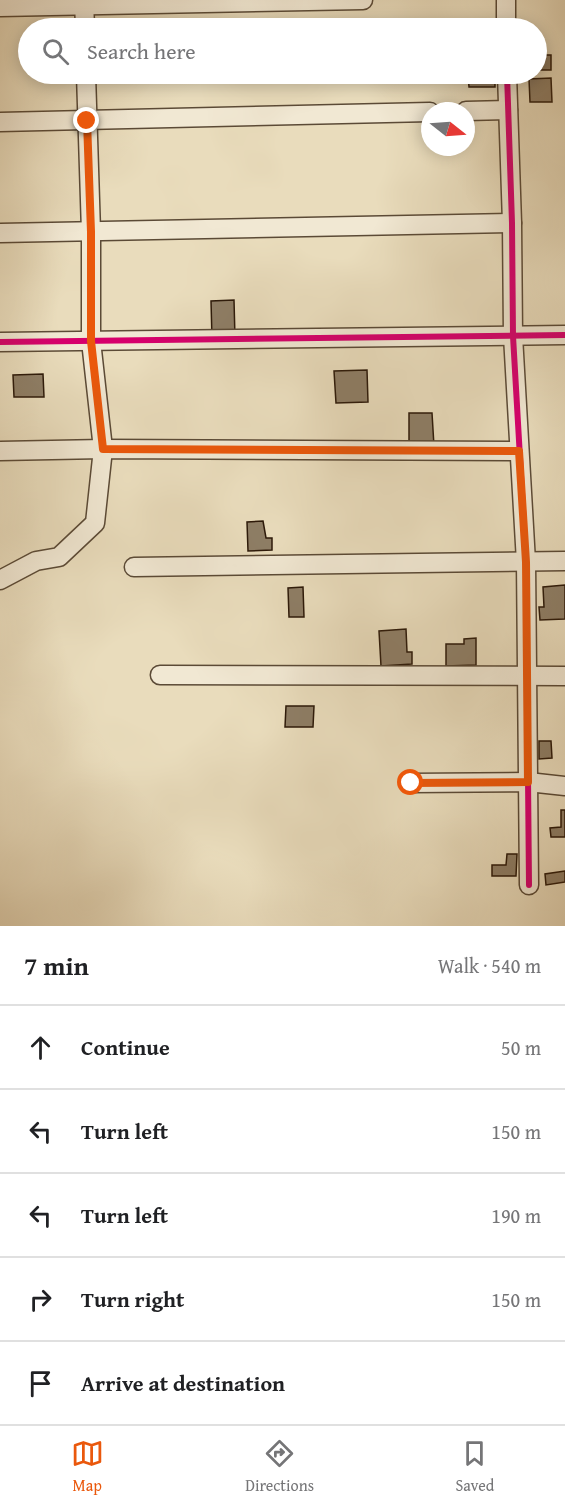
<!DOCTYPE html>
<html lang="en">
<head>
<meta charset="utf-8">
<style>
	:root { --surface:#fff; --page:#f2f2f2; --text:#202124; --muted:#757577; --line:#e0e0e0; --accent:#ea580c }
	body { margin:0; font-family:"Gentium Book Plus",serif; background:var(--page); color:var(--text) }
	.compass { position:absolute; left:421px; top:102px; width:54px; height:54px; border-radius:50%; background:var(--surface); box-shadow:0 3px 15px #0003; rotate:107deg }
	.stop { position:absolute; width:18px; height:18px; margin:-14px; border:4px solid #ea580c; border-radius:50%; background:#fff }
	.stop.end { background:#ea580c; border-color:#fff; box-shadow:0 2px 6px #0008 }
	.list { margin:0; padding:0; list-style:none }
	h2 { display:flex; justify-content:space-between; align-items:center; height:78px; margin:0; padding:0 24px; font-size:26px }
	h2 small { font-size:20px; font-weight:400; color:var(--muted) }
	.list li { display:grid; grid-template-columns:39px 1fr auto; gap:18px; align-items:center; box-sizing:border-box; height:84px; padding:0 24px; border-top:2px solid var(--line) }
	.list b { display:block; font-size:22px; white-space:nowrap }
	.list em { font-size:20px; font-style:normal; color:var(--muted) }
	.icon { flex:none; width:33px; height:33px; fill:none; stroke:currentColor; stroke-width:2; stroke-linecap:round; stroke-linejoin:round }
	.map { position:relative; flex:none; width:565px; height:926px; overflow:hidden }
	.search { position:absolute; background:var(--surface); box-shadow:0 3px 15px #0003; left:18px; right:18px; top:18px; height:66px; display:flex; align-items:center; gap:15px; box-sizing:border-box; padding:0 21px; border-radius:33px; color:var(--muted); font-size:22px }
	.sheet { height:498px; background:var(--surface) }
	nav { display:flex; justify-content:space-around; align-items:center; box-sizing:border-box; height:84px; border-top:2px solid var(--line); background:var(--surface); font-size:16px; color:var(--muted) }
	nav a { display:grid; justify-items:center; gap:3px }
	nav .on { color:var(--accent) }
	.map>svg:first-child { display:block }
	.building { fill:#8e7e66; stroke:#2c1909; stroke-width:1.5 }
	.lines { fill:none; stroke-linecap:round; stroke-linejoin:round }
	.street-casing { stroke:#5b4a36; stroke-width:21 }
	.street { stroke:#f1e8d3; stroke-width:18 }
	.cycleway-casing { stroke:#f1e8d3; stroke-width:10 }
	.cycleway { stroke:#d6006c; stroke-width:6 }
	.route { stroke:#ea580c; stroke-width:8 }
</style>
</head>
<body>
<div class="map">
<svg width="565" height="926" viewBox="0 0 565 926">
	<rect width="100%" height="100%" fill="#e9dcbc"/>
	<filter id="stains"><feTurbulence type="fractalNoise" baseFrequency=".00333" numOctaves="4"/><feColorMatrix values="0 0 0 0 .2 0 0 0 0 .09 0 0 0 0 .02 0 0 0 .5 -.17"/></filter>
	<radialGradient id="worn" r=".72"><stop offset=".6" stop-color="#630" stop-opacity="0"/><stop offset="1" stop-color="#630" stop-opacity=".3"/></radialGradient>
	<g class="building">
		<rect x="536" y="55" width="15" height="15"/>
		<polygon points="468,74 495,74 495,87 469,87"/>
		<polygon points="551,78 552,102 530,102 529,79"/>
		<polygon points="234,300 235,338 212,339 211,301"/>
		<polygon points="367,370 368,402 336,403 334,371"/>
		<polygon points="43,374 44,397 14,397 13,375"/>
		<polygon points="409,413 432,413 434,446 409,447"/>
		<polygon points="263,521 266,538 272,538 272,550 248,551 247,522"/>
		<polygon points="565,585 565,619 540,620 539,607 544,607 543,587"/>
		<polygon points="303,587 304,617 289,617 288,588"/>
		<polygon points="406,629 407,652 412,652 412,664 381,666 379,631"/>
		<polygon points="476,638 476,665 446,666 446,644 464,644 464,639"/>
		<polygon points="286,706 314,706 313,727 285,727"/>
		<polygon points="539,741 551,741 552,758 539,759"/>
		<polygon points="561,810 565,810 565,837 551,837 550,828 561,827"/>
		<polygon points="507,854 517,854 516,876 492,876 492,865 506,865"/>
		<polygon points="565,871 565,882 546,885 545,874"/>
	</g>
	<g class="lines">
		<g class="street-casing">
			<g id="street">
				<polyline points="84,0 85,28"/>
				<polyline points="506,0 506,28"/>
				<polyline points="0,7 363,0"/>
				<polyline points="507,74 512,223 513,336 526,562 529,885"/>
				<polyline points="466,111 508,110"/>
				<polyline points="0,122 430,112"/>
				<polyline points="0,233 512,223"/>
				<polyline points="0,342 565,335"/>
				<polyline points="0,451 103,449 519,451"/>
				<polyline points="134,567 565,561"/>
				<polyline points="0,580 36,561 59,557 95,523 103,449 91,341 91,232 86,74"/>
				<polyline points="160,675 565,676"/>
				<polyline points="411,783 528,782 565,786"/>
			</g>
		</g>
		<use href="#street" class="street"/>
		<g class="cycleway-casing">
			<g id="cycleway">
				<polyline points="507,74 512,223 513,336 526,562 529,885"/>
				<polyline points="0,342 565,335"/>
			</g>
		</g>
		<use href="#cycleway" class="cycleway"/>
	</g>
	<g class="lines">
		<polyline class="route" points="87,121 91,232 91,341 103,449 519,451 526,562 528,782 411,783"/>
	</g>
	<rect width="100%" height="100%" filter="url(#stains)"/>
	<rect width="100%" height="100%" fill="url(#worn)"/>
</svg>
<svg class="compass" viewBox="-18 -18 36 36"><path d="M0-13l5 13h-10z" fill="#e53935"/><path d="M0 13l5-13h-10z" fill="#757577"/></svg>
<div class="stop" style="left:411px;top:783px"></div>
<div class="stop end" style="left:87px;top:121px"></div>
<div class="search"><svg class="icon" aria-label="search" viewBox="0 0 24 24"><circle cx="10" cy="10" r="6"/><path d="M15 15l6 6"/></svg>Search here</div>
</div>
<section class="sheet">
<h2>7 min<small>Walk · 540 m</small></h2>
<ul class="list">
<li><svg class="icon" aria-label="ahead" viewBox="0 0 24 24"><path d="M12 20V5M6 11l6-6 6 6"/></svg><div><b>Continue</b></div><em>50 m</em></li>
<li><svg class="icon" aria-label="left" viewBox="0 0 24 24"><path d="M17 20v-9H6M10 6l-5 5 5 5"/></svg><div><b>Turn left</b></div><em>150 m</em></li>
<li><svg class="icon" aria-label="left" viewBox="0 0 24 24"><path d="M17 20v-9H6M10 6l-5 5 5 5"/></svg><div><b>Turn left</b></div><em>190 m</em></li>
<li><svg class="icon" aria-label="right" viewBox="0 0 24 24"><path d="M7 20v-9h11M14 6l5 5-5 5"/></svg><div><b>Turn right</b></div><em>150 m</em></li>
<li><svg class="icon" aria-label="arrive" viewBox="0 0 24 24"><path d="M6 21V4h12l-3 4 3 4H6"/></svg><div><b>Arrive at destination</b></div></li>
</ul>
</section>
<nav>
<a class="on"><svg class="icon" aria-label="map" viewBox="0 0 24 24"><path d="M3 6l6-2 6 2 6-2v14l-6 2-6-2-6 2zM9 4v14M15 6v14"/></svg>Map</a>
<a><svg class="icon" aria-label="directions" viewBox="0 0 24 24"><path d="M12 3l9 9-9 9-9-9zM9 14v-3h6M13 9l2 2-2 2"/></svg>Directions</a>
<a><svg class="icon" aria-label="saved" viewBox="0 0 24 24"><path d="M7 4h10v16l-5-4-5 4z"/></svg>Saved</a>
</nav>
</body>
</html>
